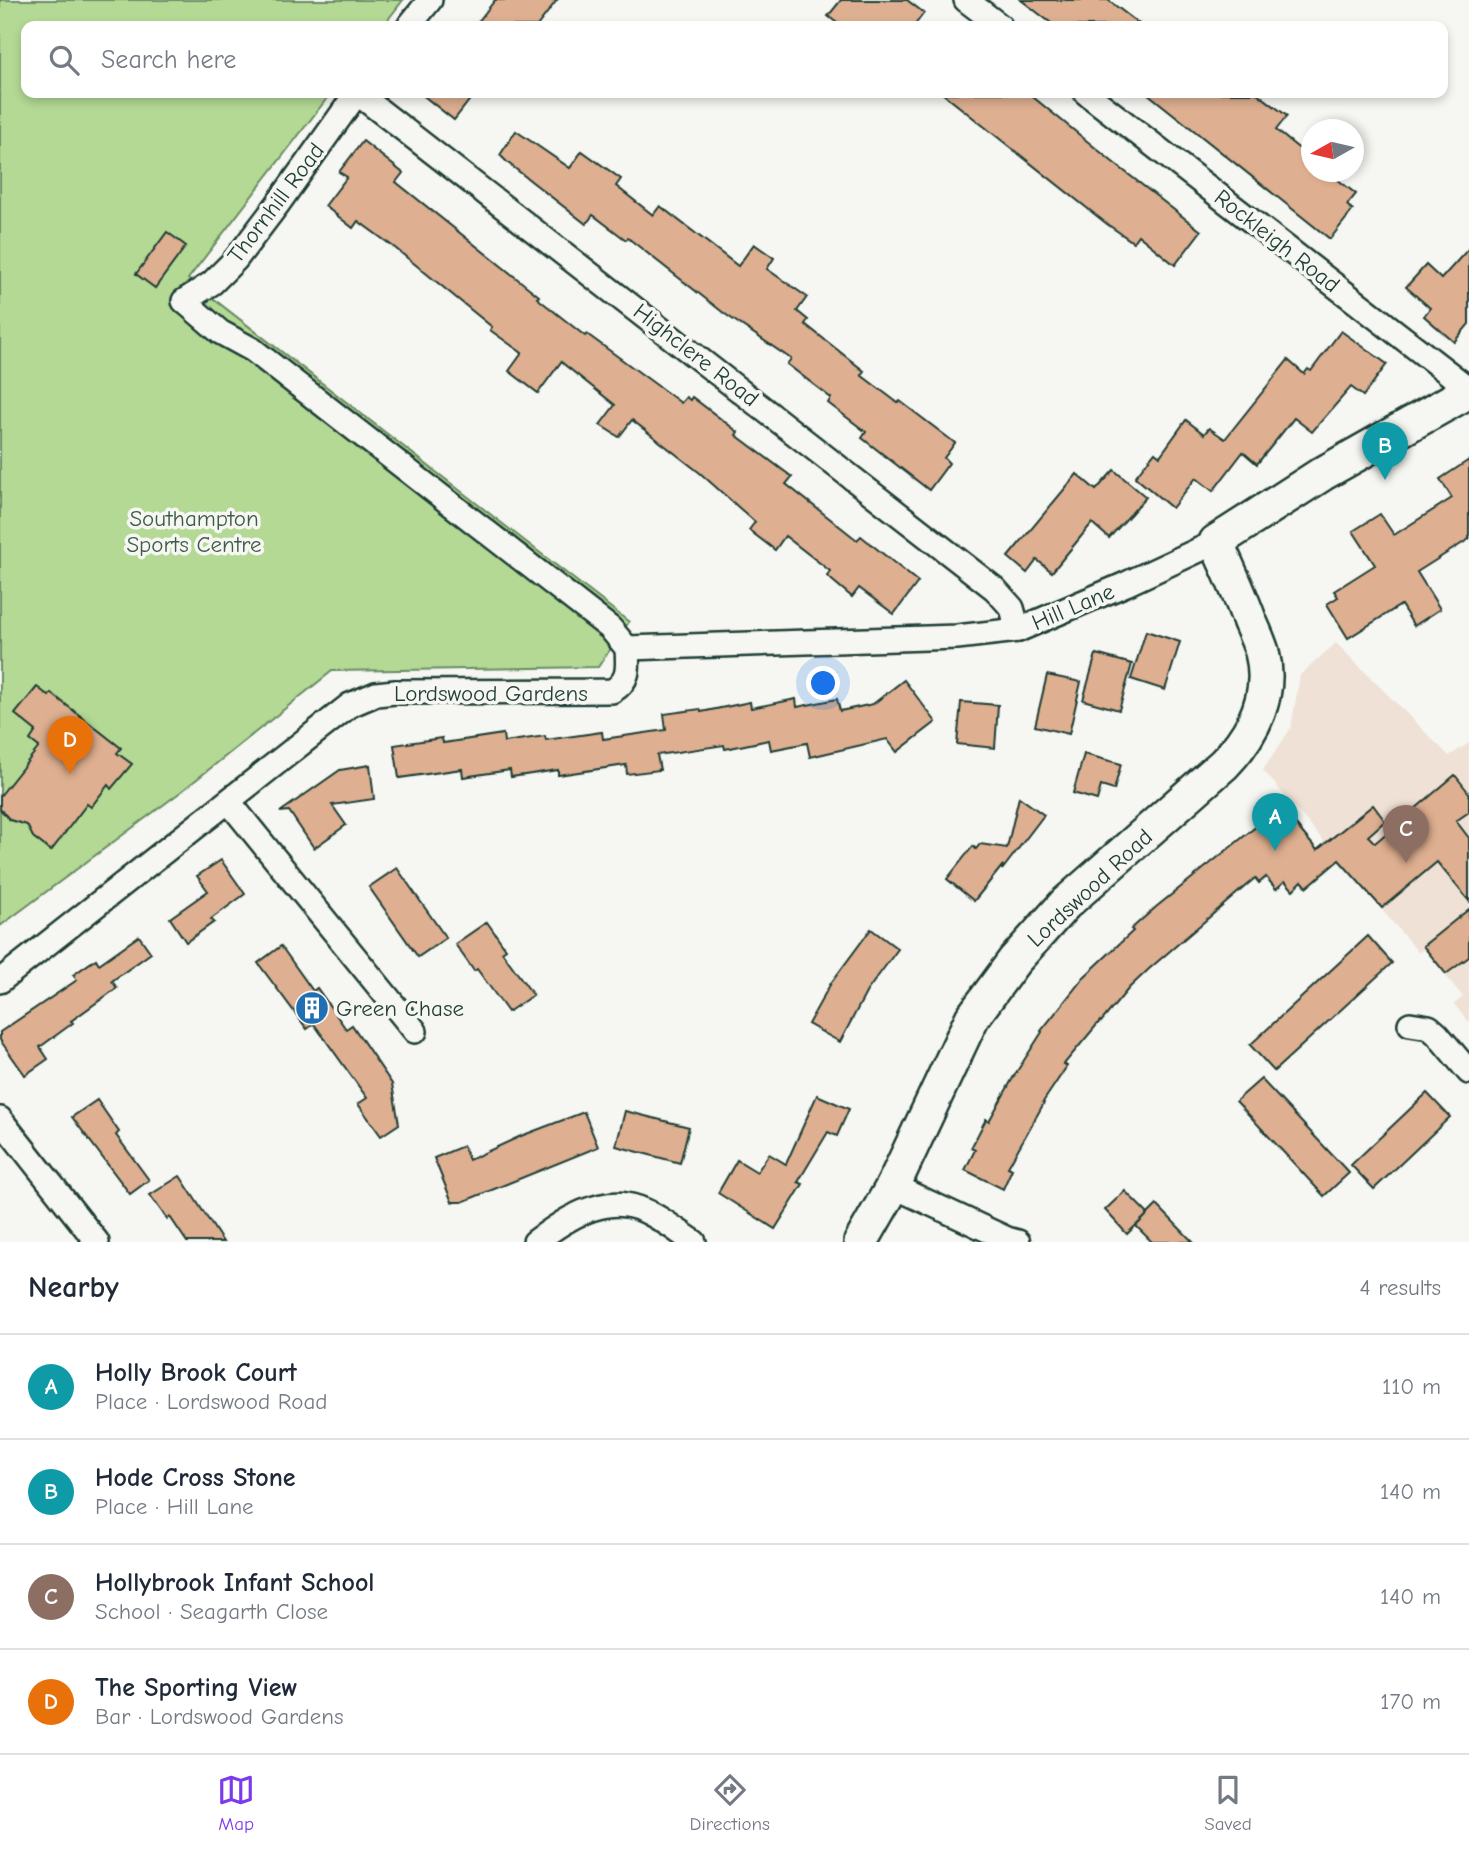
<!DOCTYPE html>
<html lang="en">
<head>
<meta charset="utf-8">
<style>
	:root { --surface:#fff; --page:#f2f2f3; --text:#1f2937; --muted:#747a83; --line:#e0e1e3; --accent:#7c3aed }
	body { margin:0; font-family:"Comic Neue",sans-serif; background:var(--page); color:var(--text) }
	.compass { position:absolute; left:1301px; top:119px; width:63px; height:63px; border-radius:50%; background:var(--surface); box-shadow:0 4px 10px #0003; rotate:262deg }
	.you { position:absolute; left:824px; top:684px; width:24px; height:24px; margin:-18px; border:5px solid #fff; border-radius:50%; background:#1a73e8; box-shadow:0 0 0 10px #1a73e833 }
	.badge { display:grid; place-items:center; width:46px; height:46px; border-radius:50%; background:var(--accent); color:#fff; font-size:23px; font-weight:700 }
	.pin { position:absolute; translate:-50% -58px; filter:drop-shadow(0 2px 4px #0008) }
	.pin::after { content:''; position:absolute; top:37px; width:24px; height:21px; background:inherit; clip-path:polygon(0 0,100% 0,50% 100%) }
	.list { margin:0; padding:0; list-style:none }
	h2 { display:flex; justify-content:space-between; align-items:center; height:91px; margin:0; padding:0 28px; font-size:30px }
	h2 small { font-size:23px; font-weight:400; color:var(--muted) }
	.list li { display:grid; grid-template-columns:46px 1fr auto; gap:21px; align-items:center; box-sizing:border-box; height:105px; padding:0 28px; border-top:2px solid var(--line) }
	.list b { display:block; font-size:26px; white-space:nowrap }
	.list p { margin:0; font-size:23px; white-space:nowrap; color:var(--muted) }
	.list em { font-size:23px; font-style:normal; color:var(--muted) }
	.icon { flex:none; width:38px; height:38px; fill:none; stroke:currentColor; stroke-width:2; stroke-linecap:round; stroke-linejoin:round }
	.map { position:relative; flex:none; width:1469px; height:1242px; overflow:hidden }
	.search { position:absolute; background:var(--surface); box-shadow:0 4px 10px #0003; left:21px; right:21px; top:21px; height:77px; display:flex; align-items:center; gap:18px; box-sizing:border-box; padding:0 24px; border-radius:14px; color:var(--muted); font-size:26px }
	.sheet { height:511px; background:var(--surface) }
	nav { display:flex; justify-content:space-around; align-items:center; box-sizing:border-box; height:98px; border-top:2px solid var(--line); background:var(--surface); font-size:19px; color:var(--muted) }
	nav a { display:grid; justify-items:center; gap:4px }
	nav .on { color:var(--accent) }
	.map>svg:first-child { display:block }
	.built { fill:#efe1d5 }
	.green { fill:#b3d994; stroke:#698b64; stroke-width:2 }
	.building { fill:#deaf90; stroke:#1f3d34; stroke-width:2 }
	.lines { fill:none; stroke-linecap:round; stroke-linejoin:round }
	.street-casing { stroke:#1f3d34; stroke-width:28 }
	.secondary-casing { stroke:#1f3d34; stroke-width:38 }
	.street { stroke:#f6f6f2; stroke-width:23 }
	.secondary { stroke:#f6f6f2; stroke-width:33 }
	.labels { text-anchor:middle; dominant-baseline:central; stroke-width:7; stroke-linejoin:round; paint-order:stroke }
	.street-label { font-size:23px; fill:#1f3d34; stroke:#f6f6f2 }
	.park-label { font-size:23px; fill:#3d5c47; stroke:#f6f6f2 }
	.poi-label { font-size:23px; fill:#1f3d34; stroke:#f6f6f2; text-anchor:start }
</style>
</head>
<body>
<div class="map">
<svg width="1469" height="1242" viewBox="0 0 1469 1242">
	<rect width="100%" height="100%" fill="#f6f6f2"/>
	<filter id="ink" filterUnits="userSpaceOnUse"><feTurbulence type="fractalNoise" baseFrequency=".0143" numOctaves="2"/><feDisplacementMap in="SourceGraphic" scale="14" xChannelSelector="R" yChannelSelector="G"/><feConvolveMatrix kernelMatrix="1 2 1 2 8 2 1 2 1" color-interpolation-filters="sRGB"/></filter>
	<g filter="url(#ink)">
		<polygon class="built" points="1336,643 1449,756 1469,743 1469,1023 1454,1004 1463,997 1424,949 1418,952 1263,770 1291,728 1300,675"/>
		<polygon class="green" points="0,0 403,0 383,26 26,26 26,93 331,93 188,279 629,622 598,667 332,671 182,791 0,926"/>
		<g class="building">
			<polygon points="495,0 557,0 537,26 475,26"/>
			<polygon points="841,0 907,0 924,13 914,26 841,26 828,16"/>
			<polygon points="1021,0 1108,0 1142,26 1055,26"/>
			<polygon points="420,93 475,93 454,120"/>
			<polygon points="942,93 1028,93 1114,163 1201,231 1175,265 1138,235 1133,242 1107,224"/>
			<polygon points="1147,93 1257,93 1287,116 1276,130 1312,159 1312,172 1328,172 1356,194 1347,205 1353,210 1330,239"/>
			<polygon points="516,131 570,168 582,151 621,179 616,186 653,215 660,206 738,266 754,244 774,258 767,269 807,297 797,311 808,320 805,324 864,371 861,375 898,403 900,401 955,443 944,458 949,463 929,490 862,438 866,432 828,403 831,398 787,364 791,359 725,314 628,238 626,240 593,215 586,224 508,163 500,155"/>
			<polygon points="363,141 403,173 396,182 539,296 537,298 585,336 587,334 681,403 686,397 690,400 692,397 738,432 736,435 792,477 786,484 857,540 861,536 918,582 894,614 859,588 852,597 827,576 830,571 785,536 775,550 749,530 755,522 700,473 632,420 619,437 600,425 615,405 561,362 538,393 509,371 522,353 490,330 492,327 395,248 358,221 353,228 325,206 347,177 339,172"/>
			<polygon points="167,232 186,246 155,288 136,274"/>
			<polygon points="1469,248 1469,324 1454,342 1424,316 1430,308 1406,287 1426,265 1441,279"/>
			<polygon points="1341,331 1387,364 1363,396 1351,387 1312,432 1294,418 1257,464 1243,452 1213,491 1196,478 1172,508 1135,477 1155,452 1160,456 1186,420 1204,434 1209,428 1225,439 1288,360 1304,374 1308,369 1311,371"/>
			<polygon points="1469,460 1469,539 1417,572 1440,609 1414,626 1401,605 1348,638 1327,604 1338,597 1334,591 1375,565 1353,531 1380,514 1394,535 1452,498 1440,479"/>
			<polygon points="1114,470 1146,497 1109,538 1092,523 1052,572 1037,560 1027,573 1008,557 1077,474 1096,490"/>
			<polygon points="1146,631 1180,642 1165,690 1131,679"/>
			<polygon points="1096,654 1132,664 1119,710 1083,700"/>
			<polygon points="1047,675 1081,682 1069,734 1035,726"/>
			<polygon points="904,680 936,722 897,752 887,739 810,757 807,743 771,750 769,740 725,749 724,745 657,755 660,770 627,774 626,765 558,775 558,770 511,777 510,770 463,777 462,769 399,778 394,745 442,738 443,743 503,734 504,742 545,736 546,740 602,732 603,739 666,730 664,714 700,709 701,712 750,702 751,708 796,699 797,707 837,699 840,711 873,704"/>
			<polygon points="37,687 49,696 51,693 121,748 117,753 132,764 111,789 108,785 91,807 87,804 51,851 33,837 27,825 10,820 0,809 0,796 39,747 30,740 36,731 15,714"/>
			<polygon points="961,702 998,705 995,748 957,744"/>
			<polygon points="1084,754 1121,764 1114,790 1101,786 1097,800 1073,793"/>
			<polygon points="370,765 374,799 332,805 346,825 314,848 289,811 280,812 340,770"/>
			<polygon points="1455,775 1469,793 1469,812 1456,821 1469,838 1469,901 1437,862 1382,908 1339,860 1307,887 1302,881 1293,890 1285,881 1276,889 1266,877 1259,883 1255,878 1149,969 1129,988 1101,1022 1100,1021 1064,1064 1067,1066 1043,1102 1044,1103 1008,1167 1012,1169 1003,1189 965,1170 975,1150 971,1148 986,1119 989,1121 1014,1076 1042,1032 1041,1031 1084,977 1133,931 1131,929 1156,907 1263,821 1267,825 1284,811 1317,850 1373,805 1385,821 1368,836 1375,843"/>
			<polygon points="1019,797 1044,815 1002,870 1003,865 974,901 947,879 973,846 976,849 980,844 1007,848"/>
			<polygon points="221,860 245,894 211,919 214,922 186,942 170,918 208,891 197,876"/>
			<polygon points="397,868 446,938 418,957 369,887"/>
			<polygon points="1469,909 1469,957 1446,974 1423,946"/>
			<polygon points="487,922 506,949 502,952 533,995 508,1012 477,969 474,971 455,944"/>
			<polygon points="871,929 898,949 867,991 840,1042 808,1024 831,983"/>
			<polygon points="139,936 151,953 112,981 117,988 71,1021 73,1023 40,1047 48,1059 25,1075 0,1040 0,1032 77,980 73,975 96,959 99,964"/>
			<polygon points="1368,936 1392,963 1274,1071 1250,1045"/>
			<polygon points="281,946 313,991 317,988 346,1029 352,1025 392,1084 399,1124 381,1136 358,1104 367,1098 314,1024 307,1029 258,963"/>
			<polygon points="1261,1079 1349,1173 1324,1196 1236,1101"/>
			<polygon points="1427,1093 1450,1117 1374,1189 1351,1165"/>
			<polygon points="817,1095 849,1109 837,1136 828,1132 798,1182 803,1184 775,1229 718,1193 737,1160 757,1172 769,1154 786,1164"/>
			<polygon points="97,1100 119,1132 116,1135 149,1180 130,1194 72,1117"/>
			<polygon points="625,1111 689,1127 680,1163 616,1146"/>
			<polygon points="584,1112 598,1147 462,1202 452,1202 434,1158 463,1146 469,1160 521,1136"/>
			<polygon points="180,1176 223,1242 187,1242 170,1217 167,1219 150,1195"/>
			<polygon points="1125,1191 1148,1214 1127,1234 1105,1210"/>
			<polygon points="1157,1205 1193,1242 1152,1242 1136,1226"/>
		</g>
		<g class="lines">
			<g class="street-casing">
				<g id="street">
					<polyline points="966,0 1000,26"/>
					<polyline points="409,26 430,0"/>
					<polyline points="357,93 995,589 1012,608 1018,630"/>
					<polyline points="357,93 277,205 236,259 212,283 184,301 220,332 253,350 610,628 627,648"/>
					<polyline points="1086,93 1469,389"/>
					<polyline points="627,648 957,637 1018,630 1126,584 1216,542"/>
					<polyline points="229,802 415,1031"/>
					<path d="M0,981l350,-276 26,-11 19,-2 217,-1c18,-10 16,-24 15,-43"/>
					<polyline points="1410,1024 1429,1027 1437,1034 1469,1072"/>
					<polyline points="0,1119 97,1242"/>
					<polyline points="893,1186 1007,1239 1018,1242"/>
					<path d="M535,1242c28,-21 67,-48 103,-34 20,7 39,23 56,34"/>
				</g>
			</g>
			<g class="secondary-casing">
				<path id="secondary" d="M861,1242l32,-56 79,-168 42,-57 51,-57 159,-140c29,-30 49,-69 38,-112 -3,-10 -8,-21 -12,-30 -10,-28 -22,-54 -34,-80l106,-68 147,-83"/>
			</g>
			<use href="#street" class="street"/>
			<use href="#secondary" class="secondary"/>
		</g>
	</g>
	<defs>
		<g id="building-disc" transform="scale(1.75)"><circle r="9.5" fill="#1f6fb2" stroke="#f6f6f2"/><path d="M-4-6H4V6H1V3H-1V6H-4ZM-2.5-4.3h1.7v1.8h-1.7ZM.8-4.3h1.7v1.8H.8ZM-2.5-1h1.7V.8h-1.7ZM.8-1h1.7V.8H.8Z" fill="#fff"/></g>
	</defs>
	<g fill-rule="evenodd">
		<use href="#building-disc" x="312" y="1008"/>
	</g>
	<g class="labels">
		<g class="street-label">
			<text transform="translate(276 203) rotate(-53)">Thornhill Road</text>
			<text transform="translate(1277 241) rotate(38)">Rockleigh Road</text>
			<text transform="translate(696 355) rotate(38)">Highclere Road</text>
			<text transform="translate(1073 607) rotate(-23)">Hill Lane</text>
			<text x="491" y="693">Lordswood Gardens</text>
			<text transform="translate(1090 888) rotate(-43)">Lordswood Road</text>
		</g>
		<g class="park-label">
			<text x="194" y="518">Southampton<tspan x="194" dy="26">Sports Centre</tspan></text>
		</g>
		<g class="poi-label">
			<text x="336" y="1008">Green Chase</text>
		</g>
	</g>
</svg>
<svg class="compass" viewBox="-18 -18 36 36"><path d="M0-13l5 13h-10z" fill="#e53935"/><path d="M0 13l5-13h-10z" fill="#747a83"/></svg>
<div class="you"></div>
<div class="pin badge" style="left:1275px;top:851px;background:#0f9aa8">A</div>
<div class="pin badge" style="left:1385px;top:480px;background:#0f9aa8">B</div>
<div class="pin badge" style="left:1406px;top:863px;background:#8d6e63">C</div>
<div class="pin badge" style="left:70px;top:774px;background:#e8710a">D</div>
<div class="search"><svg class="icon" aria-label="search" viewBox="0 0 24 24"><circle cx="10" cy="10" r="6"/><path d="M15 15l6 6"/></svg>Search here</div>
</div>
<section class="sheet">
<h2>Nearby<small>4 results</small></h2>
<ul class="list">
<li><span class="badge" style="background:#0f9aa8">A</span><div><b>Holly Brook Court</b><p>Place · Lordswood Road</p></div><em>110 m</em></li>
<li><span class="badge" style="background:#0f9aa8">B</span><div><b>Hode Cross Stone</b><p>Place · Hill Lane</p></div><em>140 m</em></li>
<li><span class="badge" style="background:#8d6e63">C</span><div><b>Hollybrook Infant School</b><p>School · Seagarth Close</p></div><em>140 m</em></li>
<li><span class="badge" style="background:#e8710a">D</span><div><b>The Sporting View</b><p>Bar · Lordswood Gardens</p></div><em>170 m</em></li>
</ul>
</section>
<nav>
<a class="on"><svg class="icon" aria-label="map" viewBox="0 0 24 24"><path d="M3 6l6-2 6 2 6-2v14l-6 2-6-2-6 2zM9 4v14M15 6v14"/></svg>Map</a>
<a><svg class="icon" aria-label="directions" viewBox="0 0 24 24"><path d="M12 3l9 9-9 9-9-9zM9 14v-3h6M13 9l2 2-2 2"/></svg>Directions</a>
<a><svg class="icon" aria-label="saved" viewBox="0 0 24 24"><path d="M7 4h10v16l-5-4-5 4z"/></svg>Saved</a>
</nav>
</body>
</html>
